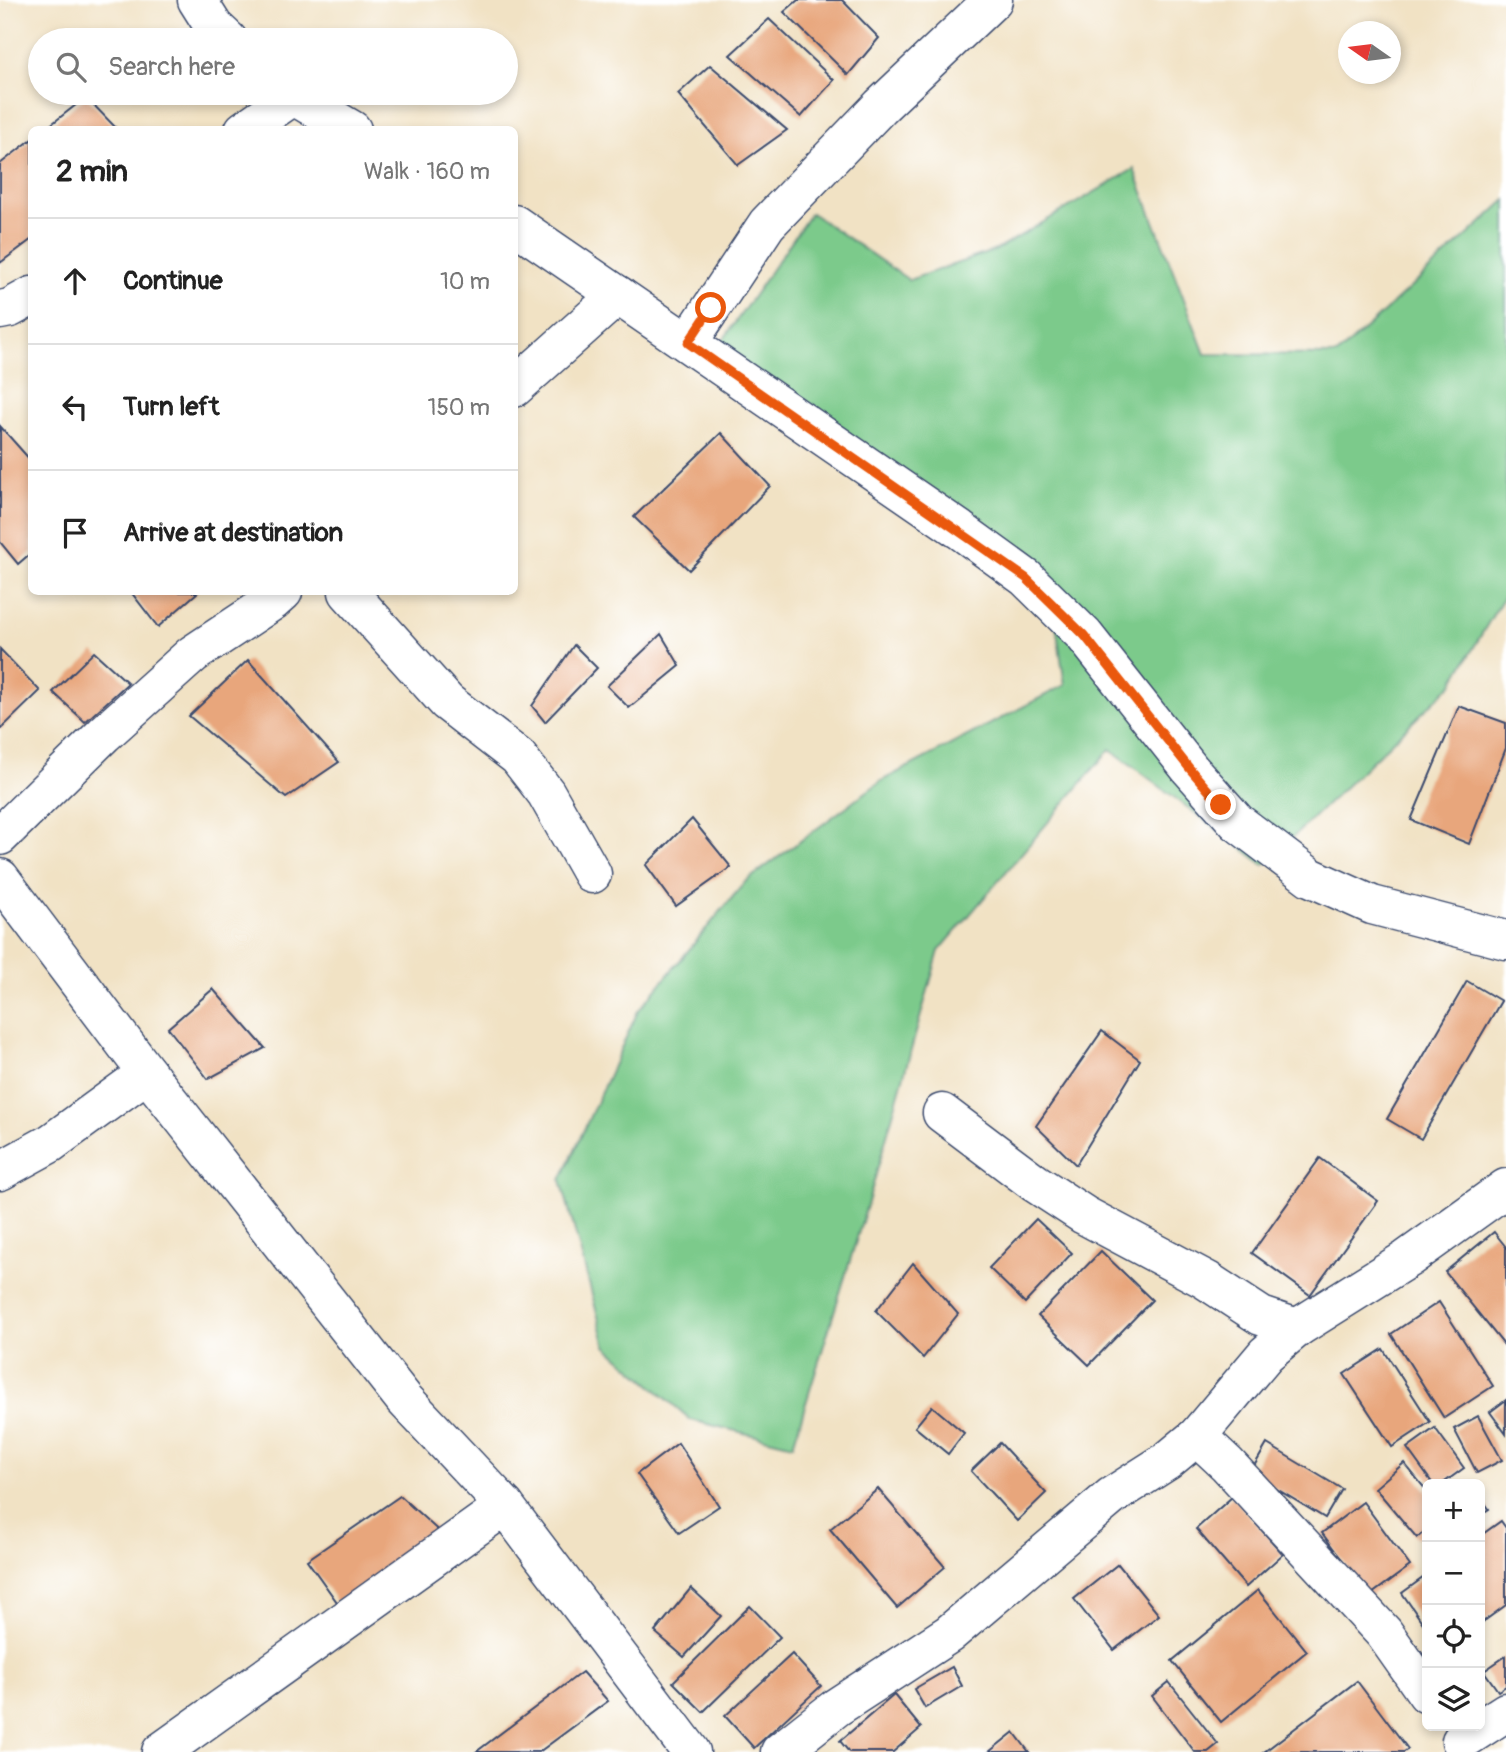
<!DOCTYPE html>
<html lang="en">
<head>
<meta charset="utf-8">
<style>
	:root { --surface:#fff; --page:#f2f2f2; --text:#222; --muted:#767676; --line:#e0e0e0 }
	body { margin:0; font-family:Pangolin,sans-serif; background:var(--page); color:var(--text) }
	.controls { position:absolute; right:21px; bottom:21px; display:grid; overflow:hidden; border-radius:10px; box-shadow:0 4px 10px #0003 }
	.controls button { width:63px; height:63px; display:grid; place-items:center; padding:0; border:0; border-bottom:2px solid var(--line); background:var(--surface); color:var(--text); font:35px sans-serif }
	.compass { position:absolute; left:1338px; top:21px; width:63px; height:63px; border-radius:50%; background:var(--surface); box-shadow:0 4px 10px #0003; rotate:284deg }
	.stop { position:absolute; width:21px; height:21px; margin:-16px; border:5px solid #ea580c; border-radius:50%; background:#fff }
	.stop.end { background:#ea580c; border-color:#fff; box-shadow:0 2px 7px #0008 }
	.list { margin:0; padding:0; list-style:none }
	h2 { display:flex; justify-content:space-between; align-items:center; height:91px; margin:0; padding:0 28px; font-size:30px }
	h2 small { font-size:23px; font-weight:400; color:var(--muted) }
	.list li { display:grid; grid-template-columns:46px 1fr auto; gap:21px; align-items:center; box-sizing:border-box; height:126px; padding:0 28px; border-top:2px solid var(--line) }
	.list b { display:block; font-size:26px; white-space:nowrap }
	.list em { font-size:23px; font-style:normal; color:var(--muted) }
	.icon { flex:none; width:38px; height:38px; fill:none; stroke:currentColor; stroke-width:2; stroke-linecap:round; stroke-linejoin:round }
	.map { position:relative; flex:none; width:1506px; height:1752px; overflow:hidden }
	.search { position:absolute; background:var(--surface); box-shadow:0 4px 10px #0003; left:28px; top:28px; width:490px; height:77px; display:flex; align-items:center; gap:18px; box-sizing:border-box; padding:0 24px; border-radius:38px; color:var(--muted); font-size:26px }
	.panel { position:absolute; background:var(--surface); box-shadow:0 4px 10px #0003; left:28px; top:126px; width:490px; height:469px; border-radius:10px }
	.map>svg:first-child { display:block }
	.green { fill:#7bca8b; stroke:#4b7c74; stroke-width:2 }
	.building { fill:#e8a67b }
	.lines { fill:none; stroke-linecap:round; stroke-linejoin:round }
	.street-casing { stroke:#3b4a6d; stroke-width:41 }
	.street { stroke:#fff; stroke-width:38 }
	.route { stroke:#ea580c; stroke-width:9 }
</style>
</head>
<body>
<div class="map">
<svg width="1506" height="1752" viewBox="0 0 1506 1752">
	<rect width="100%" height="100%" fill="#fff"/>
	<filter id="ink" filterUnits="userSpaceOnUse"><feTurbulence type="fractalNoise" baseFrequency=".0143" numOctaves="2"/><feDisplacementMap in="SourceGraphic" scale="14" xChannelSelector="R" yChannelSelector="G"/><feConvolveMatrix kernelMatrix="1 2 1 2 8 2 1 2 1" color-interpolation-filters="sRGB"/></filter>
	<filter id="wash" filterUnits="userSpaceOnUse"><feTurbulence type="fractalNoise" baseFrequency=".00686" numOctaves="4" result="noise"/><feDisplacementMap in="SourceGraphic" scale="28" xChannelSelector="R" yChannelSelector="G"/><feGaussianBlur stdDeviation="1.57" result="paint"/><feColorMatrix in="noise" values="0 0 0 0 0 0 0 0 0 0 0 0 0 0 0 0 0 1.4 0 .05"/><feComposite in="paint" operator="in"/></filter>
	<g filter="url(#wash)">
		<rect width="100%" height="100%" fill="#f1e2c4"/>
		<polygon class="green" points="1134,169 1205,354 1337,355 1506,200 1506,593 1452,684 1264,865 1110,749 939,951 869,1199 793,1445 691,1420 606,1346 561,1180 638,1011 745,882 881,781 1065,685 1049,578 712,356 811,213 909,280 996,250"/>
		<g id="blocks">
			<g class="building">
				<polygon points="798,0 842,0 879,38 848,75 784,12"/>
				<polygon points="769,19 834,80 801,117 730,55"/>
				<polygon points="710,65 787,130 738,165 678,94"/>
				<polygon points="86,97 118,130 44,130"/>
				<polygon points="32,139 32,239 0,263 0,164"/>
				<polygon points="0,426 32,462 32,552 18,564 0,542"/>
				<polygon points="721,433 770,486 689,570 634,517"/>
				<polygon points="131,592 198,592 158,627"/>
				<polygon points="661,634 680,666 629,708 607,686"/>
				<polygon points="574,645 597,668 545,722 532,706"/>
				<polygon points="0,649 40,691 0,730"/>
				<polygon points="94,652 128,683 85,722 53,692"/>
				<polygon points="248,660 339,762 286,798 189,716"/>
				<polygon points="1459,706 1506,723 1506,748 1469,844 1411,820"/>
				<polygon points="692,819 731,867 676,906 646,865"/>
				<polygon points="1467,981 1501,1001 1421,1139 1387,1119"/>
				<polygon points="213,989 265,1048 208,1079 168,1028"/>
				<polygon points="1102,1031 1140,1060 1076,1165 1036,1126"/>
				<polygon points="1320,1158 1378,1201 1310,1295 1252,1253"/>
				<polygon points="1036,1219 1072,1253 1025,1303 989,1268"/>
				<polygon points="1494,1232 1506,1247 1506,1343 1504,1345 1445,1272"/>
				<polygon points="1101,1251 1152,1300 1089,1365 1038,1316"/>
				<polygon points="913,1263 958,1314 923,1358 876,1311"/>
				<polygon points="1439,1302 1493,1386 1444,1418 1391,1334"/>
				<polygon points="1383,1349 1430,1422 1392,1447 1344,1374"/>
				<polygon points="1506,1400 1506,1434 1490,1412"/>
				<polygon points="932,1406 964,1433 948,1454 915,1427"/>
				<polygon points="1478,1416 1502,1460 1477,1473 1454,1429"/>
				<polygon points="1435,1428 1464,1468 1442,1484 1433,1484 1407,1448"/>
				<polygon points="678,1443 719,1506 679,1533 637,1474"/>
				<polygon points="1000,1443 1046,1493 1017,1521 971,1471"/>
				<polygon points="1267,1444 1342,1489 1325,1518 1250,1473"/>
				<polygon points="1404,1463 1427,1491 1427,1529 1417,1538 1375,1488"/>
				<polygon points="878,1489 945,1567 897,1608 830,1529"/>
				<polygon points="400,1496 443,1535 342,1609 307,1560"/>
				<polygon points="1480,1496 1489,1509 1480,1515"/>
				<polygon points="1232,1497 1283,1554 1246,1587 1196,1529"/>
				<polygon points="1363,1502 1410,1566 1369,1596 1322,1533"/>
				<polygon points="1501,1521 1506,1528 1506,1605 1480,1624 1480,1536"/>
				<polygon points="1118,1564 1159,1615 1114,1650 1074,1599"/>
				<polygon points="1427,1575 1427,1629 1402,1593"/>
				<polygon points="691,1588 721,1616 684,1657 655,1632"/>
				<polygon points="1258,1590 1307,1651 1221,1722 1172,1661"/>
				<polygon points="750,1606 780,1637 703,1712 673,1682"/>
				<polygon points="792,1654 821,1686 754,1748 725,1716"/>
				<polygon points="1506,1656 1506,1686 1498,1691 1484,1671"/>
				<polygon points="952,1667 962,1686 925,1708 914,1689"/>
				<polygon points="582,1672 608,1701 539,1752 476,1752"/>
				<polygon points="1357,1681 1408,1749 1404,1752 1264,1752"/>
				<polygon points="1169,1682 1218,1744 1208,1752 1195,1752 1152,1696"/>
				<polygon points="894,1695 921,1728 893,1752 849,1752 840,1741"/>
				<polygon points="1014,1732 1029,1752 989,1752"/>
			</g>
		</g>
	</g>
	<g filter="url(#ink)">
		<use href="#blocks" fill-opacity="0" stroke="#3b4a6d" stroke-width="2"/>
		<g class="lines">
			<g class="street-casing">
				<g id="street">
					<polyline points="197,0 214,27 228,40"/>
					<polyline points="289,93 352,130"/>
					<polyline points="244,130 293,96"/>
					<polyline points="514,224 960,530 1026,578 1084,635 1190,769 1237,822 1310,877 1372,905 1506,940"/>
					<polyline points="0,310 10,308 32,296"/>
					<polyline points="688,343 767,224 881,106 993,0"/>
					<polyline points="514,388 618,295"/>
					<polyline points="348,592 447,702 518,757 546,793 592,874"/>
					<polyline points="0,836 104,734 193,654 273,601 283,592"/>
					<polyline points="0,878 147,1073 404,1399 505,1506 691,1752"/>
					<polyline points="942,1113 1035,1183 1084,1215 1206,1280 1261,1316 1297,1328"/>
					<polyline points="0,1171 51,1143 147,1073"/>
					<polyline points="1197,1436 1227,1464 1384,1633 1427,1694"/>
					<polyline points="1461,1741 1506,1712"/>
					<polyline points="161,1752 505,1506"/>
					<polyline points="780,1752 837,1707 949,1634 1112,1496 1167,1461 1197,1436 1266,1354 1297,1328 1407,1259 1506,1188"/>
				</g>
			</g>
			<use href="#street" class="street"/>
		</g>
	</g>
	<g class="lines" filter="url(#ink)">
		<polyline class="route" points="711,308 688,343 1026,578 1084,635 1190,769 1221,805"/>
	</g>
</svg>
<div class="controls">
<button>+</button>
<button>−</button>
<button><svg class="icon" aria-label="locate" viewBox="0 0 24 24"><circle cx="12" cy="12" r="6"/><path d="M12 2v4M12 18v4M2 12h4M18 12h4"/></svg></button>
<button><svg class="icon" aria-label="layers" viewBox="0 0 24 24"><path d="M12 4l9 5-9 5-9-5zM3 14l9 5 9-5"/></svg></button>
</div>
<svg class="compass" viewBox="-18 -18 36 36"><path d="M0-13l5 13h-10z" fill="#e53935"/><path d="M0 13l5-13h-10z" fill="#767676"/></svg>
<div class="stop" style="left:711px;top:308px"></div>
<div class="stop end" style="left:1221px;top:805px"></div>
<div class="search"><svg class="icon" aria-label="search" viewBox="0 0 24 24"><circle cx="10" cy="10" r="6"/><path d="M15 15l6 6"/></svg>Search here</div>
<section class="panel">
<h2>2 min<small>Walk · 160 m</small></h2>
<ul class="list">
<li><svg class="icon" aria-label="ahead" viewBox="0 0 24 24"><path d="M12 20V5M6 11l6-6 6 6"/></svg><div><b>Continue</b></div><em>10 m</em></li>
<li><svg class="icon" aria-label="left" viewBox="0 0 24 24"><path d="M17 20v-9H6M10 6l-5 5 5 5"/></svg><div><b>Turn left</b></div><em>150 m</em></li>
<li><svg class="icon" aria-label="arrive" viewBox="0 0 24 24"><path d="M6 21V4h12l-3 4 3 4H6"/></svg><div><b>Arrive at destination</b></div></li>
</ul>
</section>
</div>
</body>
</html>
